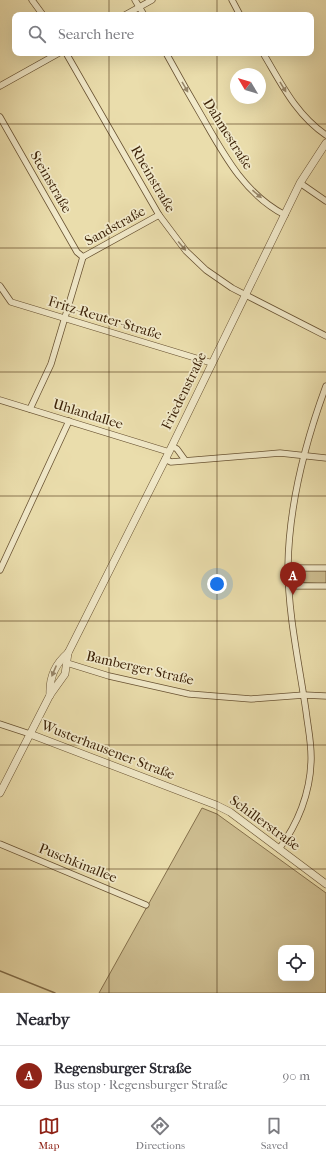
<!DOCTYPE html>
<html lang="en">
<head>
<meta charset="utf-8">
<style>
	:root { --surface:#fff; --page:#f2f2f3; --text:#2b2b33; --muted:#7c7c81; --line:#e1e1e2; --accent:#8f2418 }
	body { margin:0; font-family:"IM FELL French Canon",serif; background:var(--page); color:var(--text) }
	.controls { position:absolute; right:12px; bottom:12px; display:grid; overflow:hidden; border-radius:8px; box-shadow:0 4px 16px #0002 }
	.controls button { width:36px; height:36px; display:grid; place-items:center; padding:0; border:0; border-bottom:1px solid var(--line); background:var(--surface); color:var(--text); font:20px sans-serif }
	.compass { position:absolute; left:230px; top:68px; width:36px; height:36px; border-radius:50%; background:var(--surface); box-shadow:0 4px 16px #0002; rotate:308deg }
	.you { position:absolute; left:217px; top:584px; width:14px; height:14px; margin:-10px; border:3px solid #fff; border-radius:50%; background:#1a73e8; box-shadow:0 0 0 6px #1a73e833 }
	.badge { display:grid; place-items:center; width:26px; height:26px; border-radius:50%; background:var(--accent); color:#fff; font-size:13px; font-weight:700 }
	.pin { position:absolute; translate:-50% -33px; filter:drop-shadow(0 1px 2px #0008) }
	.pin::after { content:''; position:absolute; top:21px; width:14px; height:12px; background:inherit; clip-path:polygon(0 0,100% 0,50% 100%) }
	.list { margin:0; padding:0; list-style:none }
	h2 { display:flex; justify-content:space-between; align-items:center; height:52px; margin:0; padding:0 16px; font-size:17px }
	h2 small { font-size:13px; font-weight:400; color:var(--muted) }
	.list li { display:grid; grid-template-columns:26px 1fr auto; gap:12px; align-items:center; box-sizing:border-box; height:60px; padding:0 16px; border-top:1px solid var(--line) }
	.list b { display:block; font-size:15px; white-space:nowrap }
	.list p { margin:0; font-size:13px; white-space:nowrap; color:var(--muted) }
	.list em { font-size:13px; font-style:normal; color:var(--muted) }
	.icon { flex:none; width:22px; height:22px; fill:none; stroke:currentColor; stroke-width:2; stroke-linecap:round; stroke-linejoin:round }
	.map { position:relative; flex:none; width:326px; height:993px; overflow:hidden }
	.search { position:absolute; background:var(--surface); box-shadow:0 4px 16px #0002; left:12px; right:12px; top:12px; height:44px; display:flex; align-items:center; gap:10px; box-sizing:border-box; padding:0 14px; border-radius:8px; color:var(--muted); font-size:15px }
	.sheet { height:112px; background:var(--surface) }
	nav { display:flex; justify-content:space-around; align-items:center; box-sizing:border-box; height:56px; border-top:1px solid var(--line); background:var(--surface); font-size:11px; color:var(--muted) }
	nav a { display:grid; justify-items:center; gap:2px }
	nav .on { color:var(--accent) }
	.map>svg:first-child { display:block }
	.green { fill:#cdbd90; stroke:#85704c; fill-rule:evenodd }
	.lines { fill:none; stroke-linecap:round; stroke-linejoin:round }
	.stream { stroke:#816d4a; stroke-width:1.5 }
	.minor-casing { stroke:#685232; stroke-width:7 }
	.tertiary-casing { stroke:#685232; stroke-width:8 }
	.minor { stroke:#f1e9c9; stroke-width:5.5 }
	.tertiary { stroke:#f1e9c9; stroke-width:7 }
	.oneway { fill:#978669 }
	.grid { fill:none; stroke:#3d2309; stroke-width:1; stroke-opacity:0.55 }
	.labels { text-anchor:middle; dominant-baseline:central; stroke-width:3.5; stroke-linejoin:round; paint-order:stroke }
	.street-label { font-size:14px; fill:#3d2309; stroke:#f1e9c9 }
</style>
</head>
<body>
<div class="map">
<svg width="326" height="993" viewBox="0 0 326 993">
	<rect width="100%" height="100%" fill="#eaddac"/>
	<filter id="stains"><feTurbulence type="fractalNoise" baseFrequency=".005" numOctaves="4"/><feColorMatrix values="0 0 0 0 .2 0 0 0 0 .09 0 0 0 0 .02 0 0 0 .5 -.17"/></filter>
	<radialGradient id="worn" r=".72"><stop offset=".6" stop-color="#630" stop-opacity="0"/><stop offset="1" stop-color="#630" stop-opacity=".3"/></radialGradient>
	<g class="green">
		<polygon points="291,570 326,570 326,584 292,582"/>
		<path d="M202,808l15,6 109,79v100h-227zM281,948h30v30h-30z"/>
	</g>
	<g class="lines">
		<polyline class="stream" points="0,971 55,993"/>
		<g class="minor-casing">
			<g id="minor">
				<polyline points="32,0 43,15"/>
				<polyline points="135,0 144,15"/>
				<polyline points="232,0 240,15"/>
				<polyline points="125,15 152,0"/>
				<polyline points="66,53 159,215 186,251 206,270 232,288 326,336"/>
				<path d="M166,53c12,22 25,45 38,67 21,37 42,75 81,95"/>
				<path d="M263,53c18,30 33,62 63,82"/>
				<polyline points="0,86 59,53"/>
				<polyline points="0,117 77,252 83,257"/>
				<polyline points="300,183 326,201"/>
				<polyline points="83,257 159,215"/>
				<polyline points="0,286 11,302 212,363"/>
				<polyline points="0,400 169,452"/>
				<polyline points="30,409 51,364 83,257"/>
				<polyline points="172,446 177,449 185,460"/>
				<polyline points="165,459 171,462 280,453 326,458"/>
				<polyline points="288,568 326,568"/>
				<polyline points="0,570 69,421"/>
				<polyline points="289,586 326,586"/>
				<polyline points="67,663 109,676 189,694 251,699 304,695 326,696"/>
				<polyline points="0,724 30,734"/>
				<polyline points="0,844 146,905"/>
				<path d="M279,849c19,-25 31,-56 32,-87 1,-17 -3,-34 -5,-51 -7,-48 -18,-97 -18,-145 1,-61 17,-123 38,-180"/>
			</g>
		</g>
		<g class="tertiary-casing">
			<g id="tertiary">
				<path d="M50,695c-1,-18 5,-31 18,-42l101,-201 131,-269 26,-40"/>
				<polyline points="30,734 216,805 230,812 326,884"/>
				<polyline points="0,793 50,695 65,674 68,653"/>
			</g>
		</g>
		<use href="#minor" class="minor"/>
		<use href="#tertiary" class="tertiary"/>
	</g>
	<defs><path id="oneway-solid" d="M-6-.8H1V-3.2L6.5 0L1 3.2V.8H-6Z"/></defs>
	<g class="oneway">
		<use href="#oneway-solid" transform="translate(185 87) rotate(60)"/>
		<use href="#oneway-solid" transform="translate(283 87) rotate(59)"/>
		<use href="#oneway-solid" transform="translate(257 194) rotate(40)"/>
		<use href="#oneway-solid" transform="translate(182 246) rotate(50)"/>
		<use href="#oneway-solid" transform="translate(54 671) rotate(113)"/>
	</g>
	<path class="grid" d="M109,0v15M217,0v15M109,53v940M217,53v940M0,124h326M0,248h326M0,372h326M0,496h326M0,621h326M0,745h326M0,869h326"/>
	<g class="labels">
		<g class="street-label">
			<text transform="translate(228 134) rotate(58)">Dahmestraße</text>
			<text transform="translate(153 179) rotate(60)">Rheinstraße</text>
			<text transform="translate(51 182) rotate(60)">Steinstraße</text>
			<text transform="translate(115 226) rotate(-29)">Sandstraße</text>
			<text transform="translate(105 318) rotate(17)">Fritz-Reuter-Straße</text>
			<text transform="translate(184 391) rotate(-64)">Friedenstraße</text>
			<text transform="translate(88 414) rotate(17)">Uhlandallee</text>
			<text transform="translate(140 668) rotate(13)">Bamberger Straße</text>
			<text transform="translate(108 750) rotate(21)">Wusterhausener Straße</text>
			<text transform="translate(265 823) rotate(36)">Schillerstraße</text>
			<text transform="translate(78 863) rotate(22)">Puschkinallee</text>
		</g>
	</g>
	<rect width="100%" height="100%" filter="url(#stains)"/>
	<rect width="100%" height="100%" fill="url(#worn)"/>
</svg>
<div class="controls">
<button><svg class="icon" aria-label="locate" viewBox="0 0 24 24"><circle cx="12" cy="12" r="6"/><path d="M12 2v4M12 18v4M2 12h4M18 12h4"/></svg></button>
</div>
<svg class="compass" viewBox="-18 -18 36 36"><path d="M0-13l5 13h-10z" fill="#e53935"/><path d="M0 13l5-13h-10z" fill="#7c7c81"/></svg>
<div class="you"></div>
<div class="pin badge" style="left:293px;top:595px">A</div>
<div class="search"><svg class="icon" aria-label="search" viewBox="0 0 24 24"><circle cx="10" cy="10" r="6"/><path d="M15 15l6 6"/></svg>Search here</div>
</div>
<section class="sheet">
<h2>Nearby<small></small></h2>
<ul class="list">
<li><span class="badge">A</span><div><b>Regensburger Straße</b><p>Bus stop · Regensburger Straße</p></div><em>90 m</em></li>
</ul>
</section>
<nav>
<a class="on"><svg class="icon" aria-label="map" viewBox="0 0 24 24"><path d="M3 6l6-2 6 2 6-2v14l-6 2-6-2-6 2zM9 4v14M15 6v14"/></svg>Map</a>
<a><svg class="icon" aria-label="directions" viewBox="0 0 24 24"><path d="M12 3l9 9-9 9-9-9zM9 14v-3h6M13 9l2 2-2 2"/></svg>Directions</a>
<a><svg class="icon" aria-label="saved" viewBox="0 0 24 24"><path d="M7 4h10v16l-5-4-5 4z"/></svg>Saved</a>
</nav>
</body>
</html>
